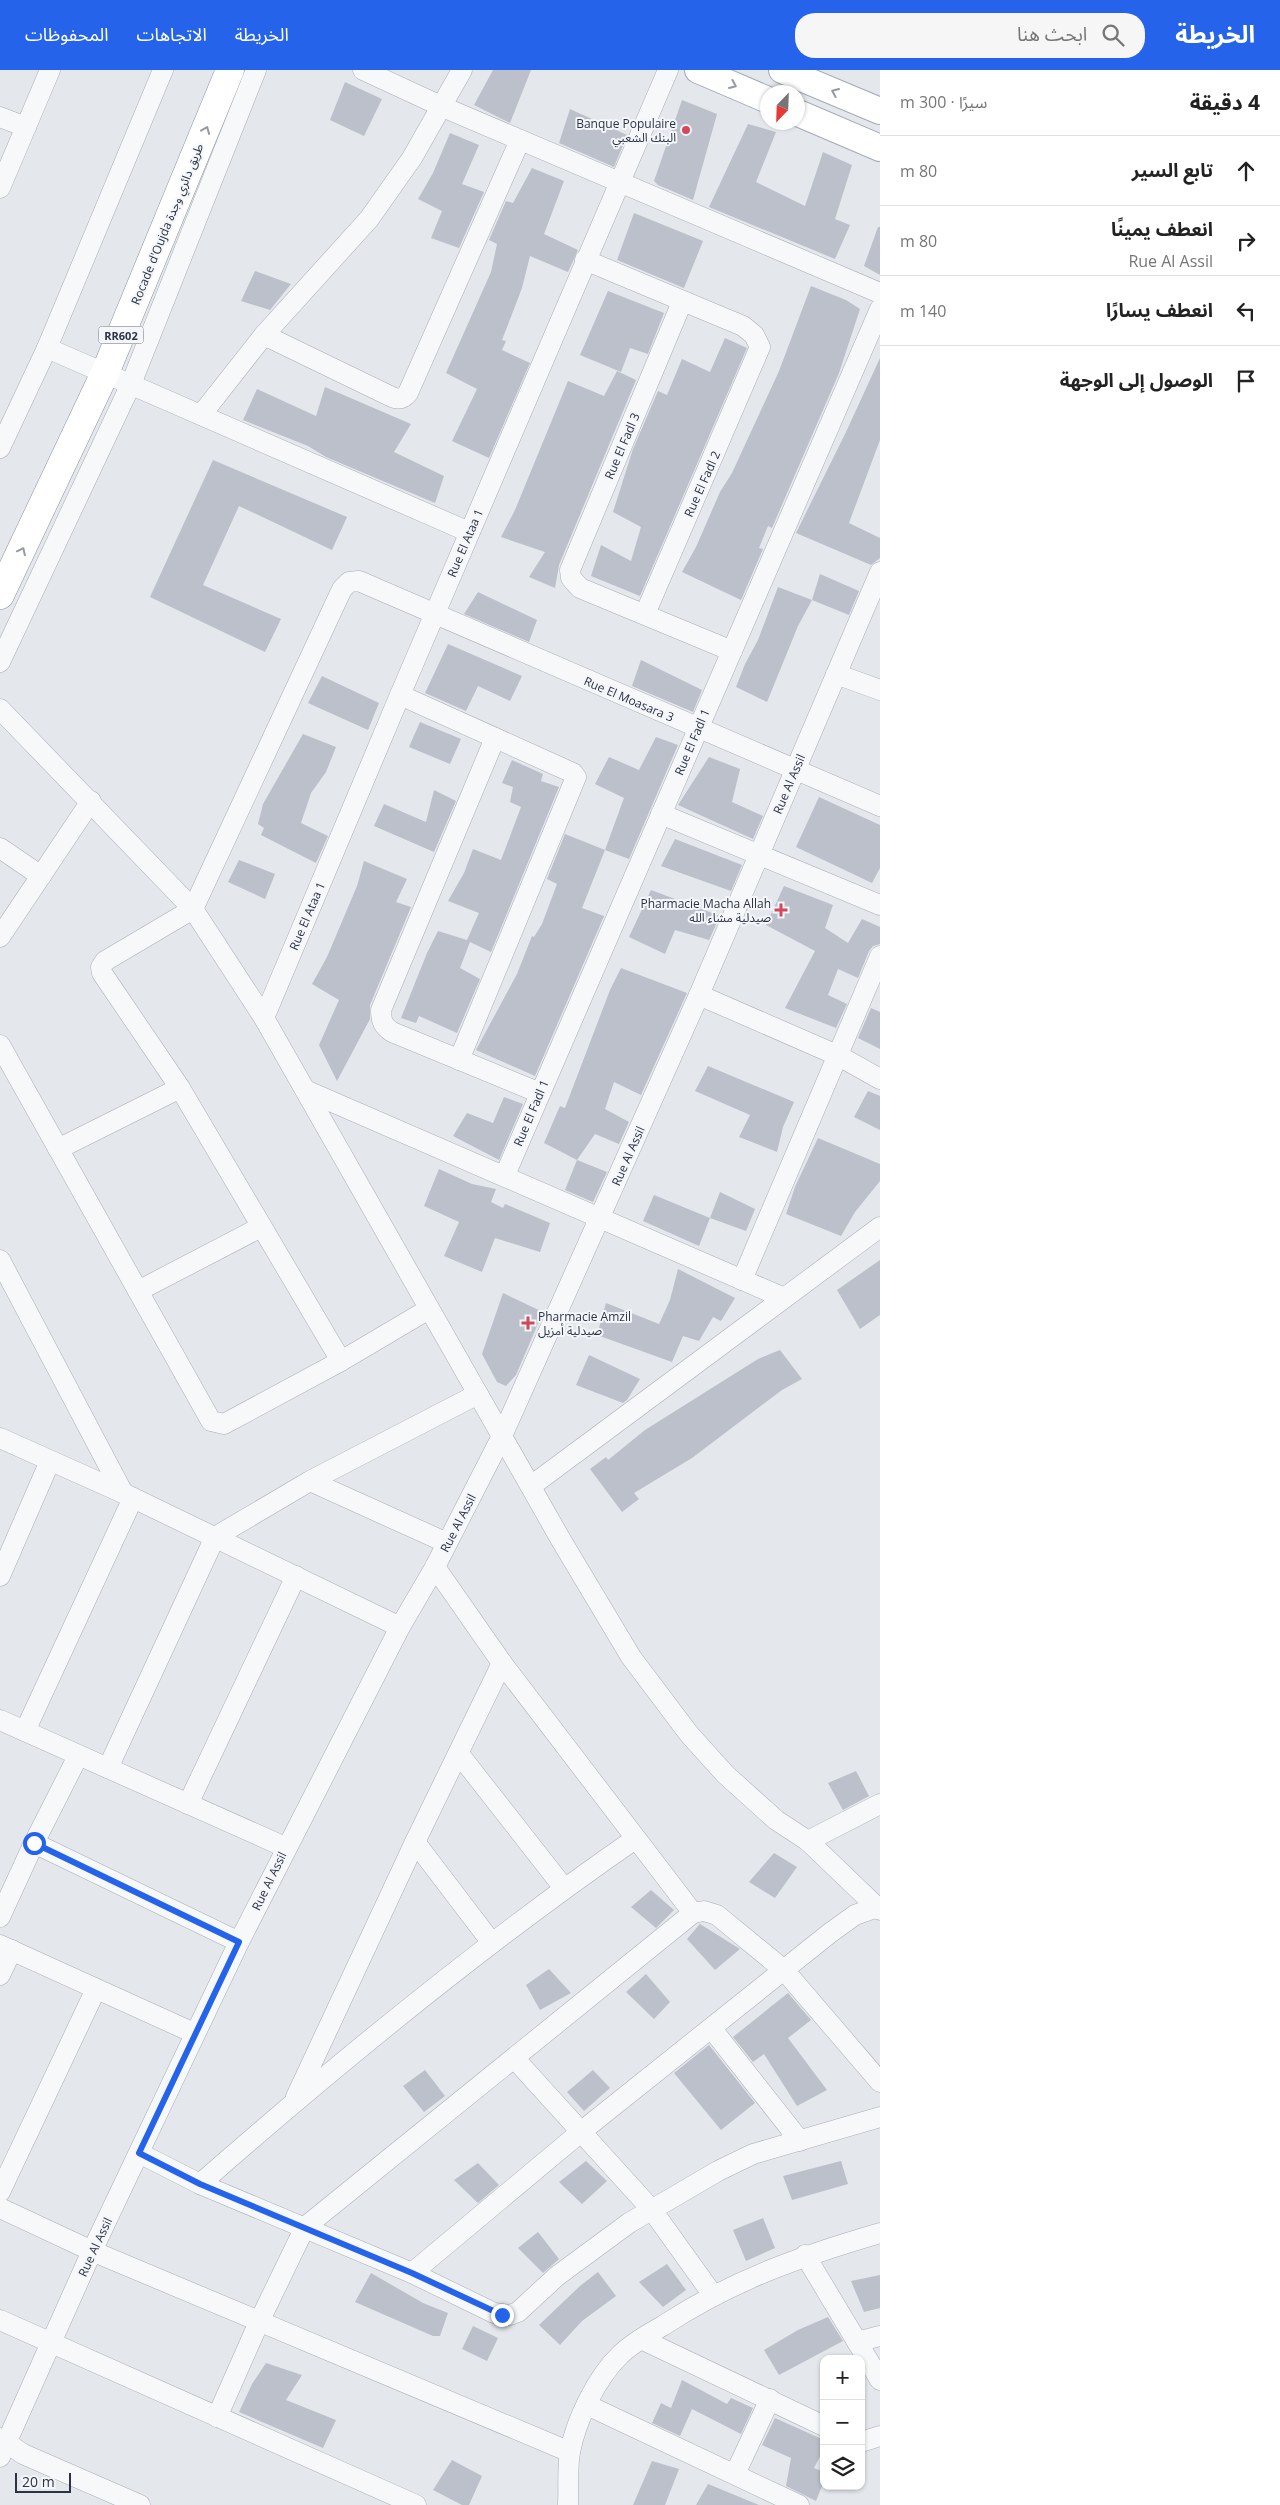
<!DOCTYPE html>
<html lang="ar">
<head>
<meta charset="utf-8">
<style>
	:root { --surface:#fff; --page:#f6f6f6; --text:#222; --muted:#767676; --line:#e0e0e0; --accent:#2563eb }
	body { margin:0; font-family:"Open Sans","Noto Sans Arabic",sans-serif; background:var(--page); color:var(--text); direction:rtl }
	.controls { position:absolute; right:15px; bottom:15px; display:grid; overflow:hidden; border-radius:10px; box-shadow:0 1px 4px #0004 }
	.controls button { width:45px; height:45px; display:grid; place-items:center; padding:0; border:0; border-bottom:1px solid var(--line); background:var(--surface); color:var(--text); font:25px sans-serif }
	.compass { position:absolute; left:760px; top:15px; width:45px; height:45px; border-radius:50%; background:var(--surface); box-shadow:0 1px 4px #0004; rotate:203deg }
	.scale { position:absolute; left:15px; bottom:12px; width:56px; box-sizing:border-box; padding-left:5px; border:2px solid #2b3445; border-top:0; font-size:14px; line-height:18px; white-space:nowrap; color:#2b3445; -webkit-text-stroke:4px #f4f6f9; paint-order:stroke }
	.stop { position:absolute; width:15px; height:15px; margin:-11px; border:4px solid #2563eb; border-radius:50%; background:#fff }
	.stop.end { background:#2563eb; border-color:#fff; box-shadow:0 1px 5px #0008 }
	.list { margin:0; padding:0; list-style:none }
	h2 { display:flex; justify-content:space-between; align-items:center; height:65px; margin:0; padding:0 20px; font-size:21px }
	h2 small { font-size:16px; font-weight:400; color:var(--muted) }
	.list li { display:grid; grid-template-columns:32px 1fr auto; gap:15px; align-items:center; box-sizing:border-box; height:70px; padding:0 20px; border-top:1px solid var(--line) }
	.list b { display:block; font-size:19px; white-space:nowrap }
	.list p { margin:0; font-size:16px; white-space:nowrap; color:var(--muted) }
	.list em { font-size:16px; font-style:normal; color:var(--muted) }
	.icon { flex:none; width:28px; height:28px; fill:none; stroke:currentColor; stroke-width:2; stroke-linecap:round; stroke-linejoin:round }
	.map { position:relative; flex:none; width:880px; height:2435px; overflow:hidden; direction:ltr }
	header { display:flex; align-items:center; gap:30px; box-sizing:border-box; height:70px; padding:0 25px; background:var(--accent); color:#fff }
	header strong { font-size:24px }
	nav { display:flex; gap:28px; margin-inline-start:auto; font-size:18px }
	.search { width:350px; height:45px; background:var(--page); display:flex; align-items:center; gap:12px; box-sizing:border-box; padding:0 18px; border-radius:20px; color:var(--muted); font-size:19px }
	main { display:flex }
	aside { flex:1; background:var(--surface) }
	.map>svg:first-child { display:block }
	.building { fill:#bbc0ca }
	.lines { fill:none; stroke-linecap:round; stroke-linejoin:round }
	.minor-casing { stroke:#a9aeb7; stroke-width:21 }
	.major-casing { stroke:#a3abb8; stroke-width:28 }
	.highway-casing { stroke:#8b94a3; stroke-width:29 }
	.minor { stroke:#f7f8fa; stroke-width:20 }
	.major { stroke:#fff; stroke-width:26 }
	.highway { stroke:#fff; stroke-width:28 }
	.oneway { stroke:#959aa2 }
	.route { stroke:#2563eb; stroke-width:6 }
	.poi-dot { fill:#d1495b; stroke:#f4f6f9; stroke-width:2 }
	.labels { text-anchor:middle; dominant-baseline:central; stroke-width:4; stroke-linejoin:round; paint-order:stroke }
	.shield { fill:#f4f6f9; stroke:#676e7b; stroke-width:1 }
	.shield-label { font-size:11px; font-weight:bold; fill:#2b3445 }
	.poi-label { font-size:12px; fill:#2b3445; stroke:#f4f6f9; text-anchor:end }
	.street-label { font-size:12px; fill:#2b3445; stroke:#f4f6f9 }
</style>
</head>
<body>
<header>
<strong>الخريطة</strong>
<div class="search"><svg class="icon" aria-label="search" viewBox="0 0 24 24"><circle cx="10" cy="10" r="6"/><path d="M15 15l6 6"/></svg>ابحث هنا</div>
<nav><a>الخريطة</a><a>الاتجاهات</a><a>المحفوظات</a></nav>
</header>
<main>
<aside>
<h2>4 دقيقة<small>سيرًا · 300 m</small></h2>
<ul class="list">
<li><svg class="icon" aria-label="ahead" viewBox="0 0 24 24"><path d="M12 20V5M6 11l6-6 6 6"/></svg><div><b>تابع السير</b></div><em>80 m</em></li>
<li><svg class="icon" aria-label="right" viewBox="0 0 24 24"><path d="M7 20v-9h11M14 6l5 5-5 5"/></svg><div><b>انعطف يمينًا</b><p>Rue Al Assil</p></div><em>80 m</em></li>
<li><svg class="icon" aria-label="left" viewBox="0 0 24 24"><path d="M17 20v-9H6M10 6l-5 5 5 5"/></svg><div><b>انعطف يسارًا</b></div><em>140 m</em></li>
<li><svg class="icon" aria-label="arrive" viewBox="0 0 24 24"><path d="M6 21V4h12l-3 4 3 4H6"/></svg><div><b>الوصول إلى الوجهة</b></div></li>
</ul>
</aside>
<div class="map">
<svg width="880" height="2435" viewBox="0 0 880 2435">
	<rect width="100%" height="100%" fill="#e4e7ec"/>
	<g class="building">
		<polygon points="493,0 531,0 510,53 474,35"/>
		<polygon points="345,12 382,29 364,66 330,50"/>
		<polygon points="682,30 717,44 693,130 658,115 654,111"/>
		<polygon points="570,39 627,65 614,97 559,73"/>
		<polygon points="748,54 776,62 756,112 805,136 823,82 852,95 835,149 850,155 835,189 709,137"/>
		<polygon points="450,63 479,75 462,114 484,122 459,178 431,168 442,141 418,129 433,103"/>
		<polygon points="532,98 564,111 544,164 578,180 568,202 530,186 522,218 502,270 506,271 502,280 530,293 489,388 452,371 477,319 446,303 491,202 497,174 489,170 506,131 513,133"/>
		<polygon points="634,143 703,171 684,218 617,190"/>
		<polygon points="878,157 880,157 880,205 864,196"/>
		<polygon points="255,201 291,214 270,240 241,231"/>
		<polygon points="811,216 846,230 860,239 839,303 772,458 768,456 759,478 763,479 741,530 682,502 696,477 720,422 732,403 779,301"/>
		<polygon points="608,221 664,243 648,284 630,278 621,302 580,285"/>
		<polygon points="725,268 747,278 640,526 591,506 601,475 631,491 641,457 613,442 633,379 658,321 667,325 682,289 710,302"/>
		<polygon points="880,288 880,370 849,453 880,468 880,488 871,495 796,463 846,362"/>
		<polygon points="617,301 636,310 559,495 555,518 529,507 545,482 501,467 515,440 568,311 604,326"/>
		<polygon points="325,317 411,354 394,382 444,406 435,433 326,387 308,376 243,350 257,319 316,346"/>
		<polygon points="213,390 347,447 332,480 239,436 203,515 281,549 265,582 150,527"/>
		<polygon points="820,504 859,521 849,545 812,530"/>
		<polygon points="778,517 812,530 798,556 767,632 736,617 745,594 758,570"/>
		<polygon points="478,522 537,550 529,572 464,544"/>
		<polygon points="448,574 522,606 510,631 478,616 466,641 425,623"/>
		<polygon points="641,590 702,620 693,642 632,616"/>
		<polygon points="322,606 379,633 368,660 308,633"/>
		<polygon points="420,652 461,669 450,694 409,677"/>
		<polygon points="303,664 336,677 326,702 311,723 301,753 328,766 316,793 261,765 264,758 258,754 263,734"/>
		<polygon points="656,667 678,675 629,789 605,780 624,728 595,714 609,687 639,700"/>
		<polygon points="709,687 740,699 732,732 763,746 753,769 678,735"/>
		<polygon points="512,690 543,704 541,711 559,717 491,882 470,872 460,898 480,909 457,963 419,946 416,953 401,948 427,883 438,861 467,870 479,843 448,831 464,803 473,779 501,790 521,737 510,732 513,717 502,713"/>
		<polygon points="434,720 456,731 434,782 374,756 384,734 426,752"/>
		<polygon points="819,727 880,755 880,798 872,813 796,777"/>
		<polygon points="565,764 605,780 582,838 604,846 535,1006 476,980 517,904 532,866 534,867 542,854 557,814 547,809"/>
		<polygon points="675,769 742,795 731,821 661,796"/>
		<polygon points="239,790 275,804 265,829 228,812"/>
		<polygon points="364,791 407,809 396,832 411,837 370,935 370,949 337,1011 319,975 339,930 312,914 327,887 357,816"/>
		<polygon points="784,816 833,835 825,858 848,873 862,849 880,857 880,874 873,876 869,881 858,908 838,899 828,925 847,934 836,958 785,938 815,881 766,855"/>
		<polygon points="651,820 720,846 709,870 675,860 665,884 629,867"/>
		<polygon points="621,898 687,923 641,1025 614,1012 605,1039 629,1052 619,1074 595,1064 577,1090 544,1073 560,1036 565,1038 610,920"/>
		<polygon points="871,938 880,942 880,979 858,968"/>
		<polygon points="708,996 794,1032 783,1057 777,1082 739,1067 750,1045 695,1021"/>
		<polygon points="868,1021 880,1026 880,1060 854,1047"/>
		<polygon points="504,1027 523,1034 499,1090 453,1066 467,1043 493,1053"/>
		<polygon points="818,1068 880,1094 880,1111 855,1142 841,1166 786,1144 795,1117"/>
		<polygon points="577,1090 607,1102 593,1132 565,1120"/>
		<polygon points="439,1099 472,1114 496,1119 491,1132 503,1138 505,1134 550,1153 540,1182 495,1168 482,1202 444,1186 459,1152 424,1136"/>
		<polygon points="720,1122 755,1139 746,1161 710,1148"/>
		<polygon points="654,1125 710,1148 699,1176 643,1151"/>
		<polygon points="880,1190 880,1245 860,1259 837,1220"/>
		<polygon points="678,1199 735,1228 721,1251 713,1247 699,1271 683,1266 672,1292 597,1265 606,1233 659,1254 670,1230"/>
		<polygon points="503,1223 543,1242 516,1305 506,1316 497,1312 482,1284"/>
		<polygon points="780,1280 802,1309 782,1320 692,1388 634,1423 639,1429 622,1442 590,1399 606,1387 608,1390 645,1360 758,1289"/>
		<polygon points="589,1285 640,1309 627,1330 623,1333 576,1315"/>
		<polygon points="856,1701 869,1726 843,1740 828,1713"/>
		<polygon points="774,1783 797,1797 775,1828 749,1812"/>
		<polygon points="651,1820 674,1840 656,1858 631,1837"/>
		<polygon points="700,1854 740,1879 715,1900 687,1869"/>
		<polygon points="549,1899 571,1923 540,1940 526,1915"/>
		<polygon points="646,1904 670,1932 654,1949 626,1922"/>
		<polygon points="788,1923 811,1950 788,1968 827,2020 797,2036 764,1984 753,1992 733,1967"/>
		<polygon points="709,1975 755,2033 721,2060 674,2003"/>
		<polygon points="425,2000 445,2026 424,2042 403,2016"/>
		<polygon points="593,2000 610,2018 584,2041 567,2022"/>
		<polygon points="586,2091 607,2111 582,2134 559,2112"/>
		<polygon points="841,2091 848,2114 792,2130 783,2106"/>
		<polygon points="478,2093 499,2115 478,2133 454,2110"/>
		<polygon points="763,2148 775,2178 746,2191 733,2160"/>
		<polygon points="538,2162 559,2189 543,2203 518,2178"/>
		<polygon points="667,2194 686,2220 663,2237 639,2212"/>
		<polygon points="598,2202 616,2226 582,2251 560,2275 539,2255 580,2216"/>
		<polygon points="371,2203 423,2233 448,2243 440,2266 433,2266 355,2232"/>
		<polygon points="880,2205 880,2238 864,2242 851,2211"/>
		<polygon points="828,2247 843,2271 779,2305 764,2280 798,2260"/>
		<polygon points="473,2256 498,2268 487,2291 462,2279"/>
		<polygon points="266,2293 302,2305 286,2330 336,2350 323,2378 239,2342 252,2314"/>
		<polygon points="682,2310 727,2334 731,2328 753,2338 741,2364 692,2339 680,2366 652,2353 661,2333 671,2338"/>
		<polygon points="775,2348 824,2370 824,2379 814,2398 824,2402 824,2411 816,2431 786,2416 791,2388 762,2375"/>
		<polygon points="452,2390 482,2406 469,2435 462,2435 433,2420"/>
		<polygon points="652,2391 679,2399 665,2435 633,2435"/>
		<polygon points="708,2414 759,2435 696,2435"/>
	</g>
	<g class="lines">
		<g class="minor-casing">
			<g id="minor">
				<polyline points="363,0 443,37 880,223"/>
				<polyline points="0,47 26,57"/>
				<polyline points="0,118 50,0"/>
				<polyline points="585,190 743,256 754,265 760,277 645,544"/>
				<polyline points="682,232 570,500 571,508 580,518 732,581"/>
				<path d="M264,265l128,62c7,3 11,2 16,-4l112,-253"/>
				<polyline points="47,278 469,462"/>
				<polyline points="201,345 264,265 369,149 412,88 462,0"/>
				<polyline points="0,378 47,278 163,0"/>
				<polyline points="0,592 131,314 256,0"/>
				<polyline points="836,604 880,620"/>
				<polyline points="400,625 573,703 576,707 459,990"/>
				<polyline points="0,639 193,839 264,948 561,1470 631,1587 689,1664 725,1704 776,1750 808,1771 880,1840"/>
				<path d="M495,668l-114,272c0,11 2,16 11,22l148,61"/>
				<polyline points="661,744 880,835"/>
				<polyline points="0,778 41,806"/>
				<polyline points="0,867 91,731"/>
				<polyline points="699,925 839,986 880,1009"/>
				<polyline points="264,948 400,625 668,0"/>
				<polyline points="0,975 211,1351 224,1354 341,1291 429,1239"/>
				<polyline points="305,1020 784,1228"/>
				<polyline points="58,1079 180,1018"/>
				<polyline points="505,1105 880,239"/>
				<polyline points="0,1190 123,1423"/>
				<polyline points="742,1210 880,886"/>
				<polyline points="138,1221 261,1157"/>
				<polyline points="341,1291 180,1018 102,903 101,897 105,891 193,839 342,519 349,512 359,511 880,736"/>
				<polyline points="0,1368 123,1423 400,1557"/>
				<polyline points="310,1411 447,1473"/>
				<polyline points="531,1416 880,1157"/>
				<polyline points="435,1497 502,1593 693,1843"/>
				<polyline points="0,1506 50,1391"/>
				<polyline points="0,1650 285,1777"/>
				<polyline points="25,1661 133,1428"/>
				<polyline points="459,1684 564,1818"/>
				<polyline points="108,1698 215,1467 310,1411 478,1324"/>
				<polyline points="188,1734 296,1506"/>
				<polyline points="808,1771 880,1734"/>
				<polyline points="415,1772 492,1873"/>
				<polyline points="34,1773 239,1872"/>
				<polyline points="0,1847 34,1773 78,1686"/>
				<polyline points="0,1875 194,1963"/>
				<polyline points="0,1905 12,1880"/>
				<polyline points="712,1959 800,2071"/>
				<polyline points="515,1989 652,2140 713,2225"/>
				<polyline points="296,2027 415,1772 502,1593"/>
				<polyline points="139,2083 200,2114 412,2203 494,2243 510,2245 518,2242 557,2206 629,2153 718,2101 753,2084 880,2047"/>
				<path d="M200,2114c139,-122 283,-240 435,-345"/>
				<polyline points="0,2122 96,1919"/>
				<polyline points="0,2138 92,2181 570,2382"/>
				<polyline points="805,2185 880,2310"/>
				<polyline points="412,2203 582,2061 830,1863 855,1845 880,1836"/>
				<polyline points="0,2250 416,2435"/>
				<polyline points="641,2269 824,2356"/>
				<polyline points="857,2272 880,2266"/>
				<polyline points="587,2335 799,2435"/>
				<polyline points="217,2347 259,2252 305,2157 693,1843 704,1841 717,1845 784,1900 880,2012"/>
				<polyline points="0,2368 23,2384 140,2435"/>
				<polyline points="861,2372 880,2366"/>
				<polyline points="0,2387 92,2181 239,1872 400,1557 435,1497 502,1366 699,925 880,502"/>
				<polyline points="735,2404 770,2329"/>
				<path d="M568,2435c1,-17 -1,-36 2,-53 6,-32 27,-75 50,-97 13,-13 29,-21 44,-30 69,-45 137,-69 216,-92"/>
			</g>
		</g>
		<g class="major-casing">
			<g id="major">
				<polyline points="698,0 768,30"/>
				<polyline points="782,0 880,41"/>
				<polyline points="798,43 880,78"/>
			</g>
		</g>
		<g class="highway-casing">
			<polyline id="highway" points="0,525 105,303 230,0"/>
		</g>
		<use href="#minor" class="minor"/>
		<use href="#major" class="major"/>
		<use href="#highway" class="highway"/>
	</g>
	<defs><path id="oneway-chevron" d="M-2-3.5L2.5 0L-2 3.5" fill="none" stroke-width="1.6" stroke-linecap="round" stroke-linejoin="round" transform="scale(1.25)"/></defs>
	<g class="oneway">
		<use href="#oneway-chevron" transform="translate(733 15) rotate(23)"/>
		<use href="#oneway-chevron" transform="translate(835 22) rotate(-157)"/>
		<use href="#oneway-chevron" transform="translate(206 60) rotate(-68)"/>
		<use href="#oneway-chevron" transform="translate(22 481) rotate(-64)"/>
	</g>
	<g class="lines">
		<polyline class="route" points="34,1773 239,1872 139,2083 200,2114 412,2203 502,2245"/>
	</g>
	<g class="poi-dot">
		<circle cx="686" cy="60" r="5"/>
		<path d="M778.5 832.5h5v5h5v5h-5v5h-5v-5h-5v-5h5z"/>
		<path d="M525.5 1245.5h5v5h5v5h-5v5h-5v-5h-5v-5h5z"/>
	</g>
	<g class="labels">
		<rect class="shield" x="98.5" y="256.5" width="45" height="17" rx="4"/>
		<g class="shield-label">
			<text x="121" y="265">RR602</text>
		</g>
		<g class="poi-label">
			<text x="676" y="53">Banque Populaire<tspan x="676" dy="14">البنك الشعبي</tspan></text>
			<text x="771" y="833">Pharmacie Macha Allah<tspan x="771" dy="14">صيدلية مشاء الله</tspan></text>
			<text x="538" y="1246" text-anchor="start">Pharmacie Amzil<tspan x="538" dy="14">صيدلية أمزيل</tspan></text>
		</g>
		<g class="street-label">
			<text transform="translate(167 154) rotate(-68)">Rocade d'Oujda طريق دائري وجدة</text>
			<text transform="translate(622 376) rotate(-67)">Rue El Fadl 3</text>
			<text transform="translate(702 414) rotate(-66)">Rue El Fadl 2</text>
			<text transform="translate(465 473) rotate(-67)">Rue El Ataa 1</text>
			<text transform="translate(629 629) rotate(23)">Rue El Moasara 3</text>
			<text transform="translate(692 672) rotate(-67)">Rue El Fadl 1</text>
			<text transform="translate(789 714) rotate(-67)">Rue Al Assil</text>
			<text transform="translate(307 846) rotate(-67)">Rue El Ataa 1</text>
			<text transform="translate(531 1043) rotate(-67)">Rue El Fadl 1</text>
			<text transform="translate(628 1086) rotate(-66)">Rue Al Assil</text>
			<text transform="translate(458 1453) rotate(-63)">Rue Al Assil</text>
			<text transform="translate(269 1811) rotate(-64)">Rue Al Assil</text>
			<text transform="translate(95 2177) rotate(-65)">Rue Al Assil</text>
		</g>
	</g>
</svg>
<div class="controls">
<button>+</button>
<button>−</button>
<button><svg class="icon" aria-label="layers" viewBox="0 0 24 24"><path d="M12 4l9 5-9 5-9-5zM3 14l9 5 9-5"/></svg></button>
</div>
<svg class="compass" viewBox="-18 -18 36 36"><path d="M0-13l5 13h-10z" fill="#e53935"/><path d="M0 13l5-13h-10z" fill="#767676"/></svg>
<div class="scale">20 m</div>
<div class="stop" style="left:34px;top:1773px"></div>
<div class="stop end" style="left:502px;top:2245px"></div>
</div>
</main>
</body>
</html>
